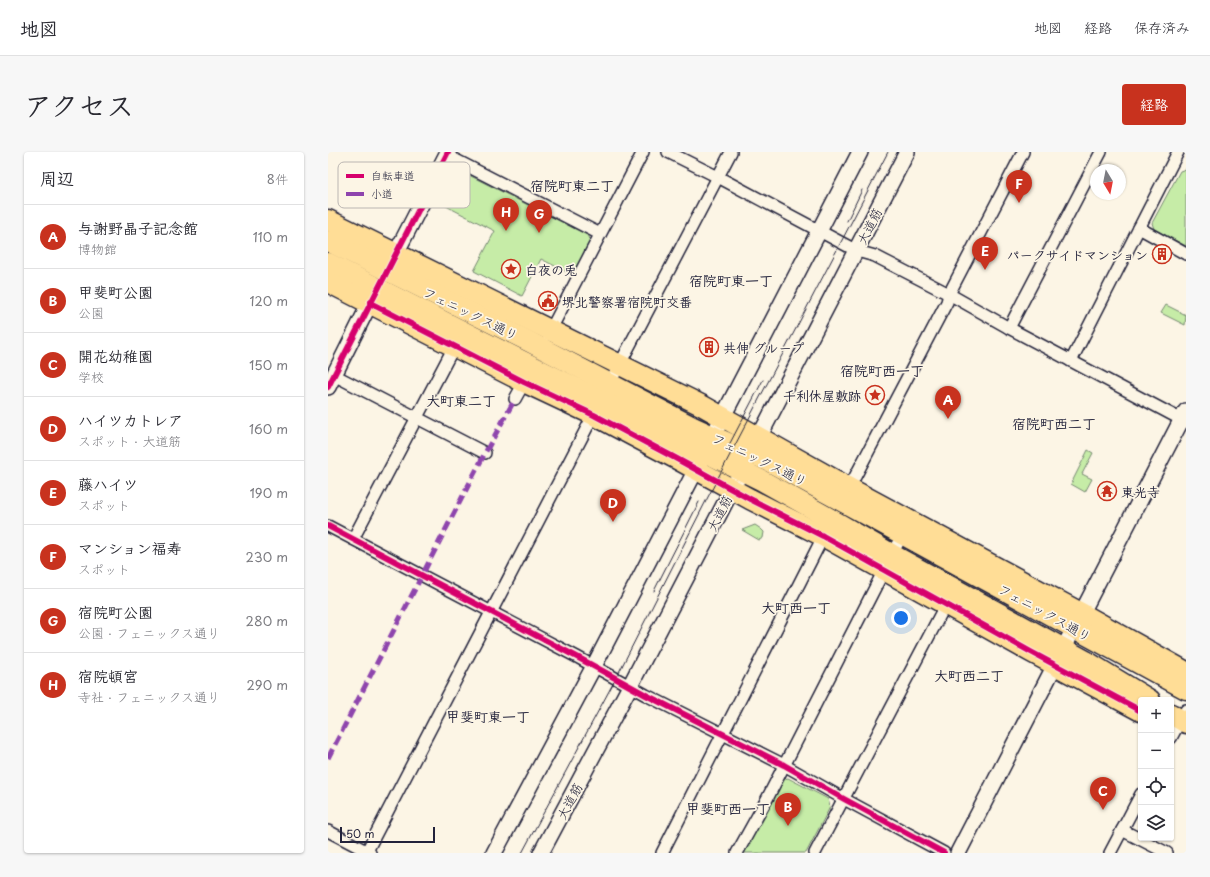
<!DOCTYPE html>
<html lang="ja">
<head>
<meta charset="utf-8">
<style>
	:root { --surface:#fff; --page:#f7f7f7; --text:#2b2b33; --muted:#7c7c81; --line:#e1e1e2; --accent:#c8321e }
	body { margin:0; font-family:"Playpen Sans","Klee One",sans-serif; background:var(--page); color:var(--text) }
	.controls { position:absolute; right:12px; bottom:12px; display:grid; overflow:hidden; border-radius:4px; box-shadow:0 1px 3px #0004 }
	.controls button { width:36px; height:36px; display:grid; place-items:center; padding:0; border:0; border-bottom:1px solid var(--line); background:var(--surface); color:var(--text); font:20px sans-serif }
	.compass { position:absolute; left:762px; top:12px; width:36px; height:36px; border-radius:50%; background:var(--surface); box-shadow:0 1px 3px #0004; rotate:170deg }
	.scale { position:absolute; left:12px; bottom:10px; width:95px; box-sizing:border-box; padding-left:4px; border:2px solid #22223b; border-top:0; font-size:11px; line-height:14px; white-space:nowrap; color:#22223b; -webkit-text-stroke:3px #fcf5e5; paint-order:stroke }
	.you { position:absolute; left:573px; top:466px; width:14px; height:14px; margin:-10px; border:3px solid #fff; border-radius:50%; background:#1a73e8; box-shadow:0 0 0 6px #1a73e833 }
	.badge { display:grid; place-items:center; width:26px; height:26px; border-radius:50%; background:var(--accent); color:#fff; font-size:13px; font-weight:700 }
	.pin { position:absolute; translate:-50% -33px; filter:drop-shadow(0 1px 2px #0008) }
	.pin::after { content:''; position:absolute; top:21px; width:14px; height:12px; background:inherit; clip-path:polygon(0 0,100% 0,50% 100%) }
	.list { margin:0; padding:0; list-style:none }
	h2 { display:flex; justify-content:space-between; align-items:center; height:52px; margin:0; padding:0 16px; font-size:17px }
	h2 small { font-size:13px; font-weight:400; color:var(--muted) }
	.list li { display:grid; grid-template-columns:26px 1fr auto; gap:12px; align-items:center; box-sizing:border-box; height:64px; padding:0 16px; border-top:1px solid var(--line) }
	.list b { display:block; font-size:15px; white-space:nowrap }
	.list p { margin:0; font-size:13px; white-space:nowrap; color:var(--muted) }
	.list em { font-size:13px; font-style:normal; color:var(--muted) }
	.icon { flex:none; width:22px; height:22px; fill:none; stroke:currentColor; stroke-width:2; stroke-linecap:round; stroke-linejoin:round }
	.map { position:relative; flex:none; width:858px; height:701px; overflow:hidden; border-radius:4px }
	header { display:flex; align-items:center; gap:24px; box-sizing:border-box; height:56px; padding:0 20px; background:var(--surface); border-bottom:1px solid var(--line) }
	header strong { font-size:19px }
	nav { display:flex; gap:22px; margin-inline-start:auto; font-size:14px }
	.intro { display:flex; align-items:center; justify-content:space-between; box-sizing:border-box; height:96px; padding:0 24px }
	h1 { margin:0; font-size:28px }
	.button { padding:10px 18px; border-radius:4px; background:var(--accent); color:#fff; font-size:14px; font-weight:700 }
	main { display:flex; gap:24px; padding:0 24px }
	aside { flex:1; background:var(--surface); border-radius:4px; box-shadow:0 1px 3px #0004 }
	.map>svg:first-child { display:block }
	.green { fill:#c6eca7; stroke:#748771 }
	.lines { fill:none; stroke-linecap:round; stroke-linejoin:round }
	.street-casing { stroke:#22223b; stroke-width:14 }
	.secondary-casing { stroke:#22223b; stroke-width:18 }
	.highway-casing { stroke:#22223b; stroke-width:23 }
	.street { stroke:#fcf5e5; stroke-width:11 }
	.secondary { stroke:#fcf5e5; stroke-width:15 }
	.highway { stroke:#ffdd96; stroke-width:20 }
	.tram { stroke:#22223b; stroke-width:1 }
	.quiet { stroke:#8e44ad; stroke-width:5; stroke-dasharray:10 5; stroke-linecap:butt }
	.cycleway-casing { stroke:#fcf5e5; stroke-width:8 }
	.cycleway { stroke:#d6006c; stroke-width:6 }
	.labels { text-anchor:middle; dominant-baseline:central; stroke-width:3.5; stroke-linejoin:round; paint-order:stroke }
	.street-label { font-size:13px; fill:#22223b; stroke:#fcf5e5 }
	.poi-label { font-size:13px; font-weight:bold; fill:#22223b; stroke:#fcf5e5; text-anchor:start }
	.neighbourhood-label { font-size:14px; font-weight:bold; fill:#22223b; stroke:#fcf5e5 }
	.key { fill:#fcf5e5; stroke:#bbb6b2; stroke-width:1 }
	.key-label { font-size:11px; fill:#22223b }
</style>
</head>
<body>
<header>
<strong>地図</strong>
<nav><a>地図</a><a>経路</a><a>保存済み</a></nav>
</header>
<div class="intro"><h1>アクセス</h1><a class="button">経路</a></div>
<main>
<aside>
<h2>周辺<small>8件</small></h2>
<ul class="list">
<li><span class="badge">A</span><div><b>与謝野晶子記念館</b><p>博物館</p></div><em>110 m</em></li>
<li><span class="badge">B</span><div><b>甲斐町公園</b><p>公園</p></div><em>120 m</em></li>
<li><span class="badge">C</span><div><b>開花幼稚園</b><p>学校</p></div><em>150 m</em></li>
<li><span class="badge">D</span><div><b>ハイツカトレア</b><p>スポット · 大道筋</p></div><em>160 m</em></li>
<li><span class="badge">E</span><div><b>藤ハイツ</b><p>スポット</p></div><em>190 m</em></li>
<li><span class="badge">F</span><div><b>マンション福寿</b><p>スポット</p></div><em>230 m</em></li>
<li><span class="badge">G</span><div><b>宿院町公園</b><p>公園 · フェニックス通り</p></div><em>280 m</em></li>
<li><span class="badge">H</span><div><b>宿院頓宮</b><p>寺社 · フェニックス通り</p></div><em>290 m</em></li>
</ul>
</aside>
<div class="map">
<svg width="858" height="701" viewBox="0 0 858 701">
	<rect width="100%" height="100%" fill="#fcf5e5"/>
	<filter id="ink" filterUnits="userSpaceOnUse"><feTurbulence type="fractalNoise" baseFrequency=".025" numOctaves="2"/><feDisplacementMap in="SourceGraphic" scale="8" xChannelSelector="R" yChannelSelector="G"/><feConvolveMatrix kernelMatrix="1 2 1 2 8 2 1 2 1" color-interpolation-filters="sRGB"/></filter>
	<g filter="url(#ink)">
		<g class="green">
			<polygon points="858,17 858,94 826,77 824,71 852,19"/>
			<polygon points="135,20 261,84 262,90 245,123 213,107 194,144 146,119 167,79 118,54"/>
			<polygon points="838,153 858,163 857,173 833,161"/>
			<polygon points="760,298 765,301 754,322 764,327 757,340 743,332"/>
			<polygon points="427,373 433,377 436,380 435,386 431,388 414,378"/>
			<polygon points="460,626 500,647 502,655 478,701 414,701 453,628"/>
		</g>
		<g class="lines">
			<g class="street-casing">
				<g id="street">
					<polyline points="340,0 390,25 529,99 547,104 621,142 681,176 858,270"/>
					<polyline points="118,3 272,82"/>
					<polyline points="811,76 858,102"/>
					<polyline points="681,176 773,0"/>
					<polyline points="220,183 315,0"/>
					<polyline points="743,209 850,0"/>
					<polyline points="6,223 157,301"/>
					<polyline points="282,231 403,0"/>
					<polyline points="187,247 198,227"/>
					<polyline points="519,340 619,150 621,142 695,0"/>
					<polyline points="0,374 249,505 318,543 456,613 516,647 616,701"/>
					<polyline points="25,387 128,191"/>
					<polyline points="843,586 858,558"/>
					<polyline points="794,678 839,701"/>
					<polyline points="0,679 42,701"/>
					<polyline points="38,701 267,260"/>
					<polyline points="334,701 497,381"/>
					<polyline points="409,701 439,647 576,379"/>
					<polyline points="487,701 620,448"/>
					<polyline points="782,701 813,642"/>
				</g>
			</g>
			<g class="secondary-casing">
				<g id="secondary">
					<polyline points="63,111 120,0"/>
					<polyline points="0,235 46,143"/>
					<polyline points="390,274 532,0"/>
					<polyline points="166,701 266,514 373,308"/>
					<polyline points="213,701 302,534 579,0"/>
					<polyline points="630,701 858,259"/>
				</g>
			</g>
			<g class="highway-casing">
				<g id="highway">
					<polyline points="0,68 375,254 521,336 753,461 858,520"/>
					<polyline points="0,89 200,189 365,275 442,310 858,537"/>
					<polyline points="0,111 218,221 433,328 503,367 563,402 758,509 822,548"/>
					<polyline points="0,130 196,230 266,263 349,307 422,347 495,384 703,500 813,559"/>
					<polyline points="843,562 858,571"/>
				</g>
			</g>
			<use href="#street" class="street"/>
			<use href="#secondary" class="secondary"/>
			<use href="#highway" class="highway"/>
			<g class="tram">
				<polyline points="519,69 534,38"/>
				<polyline points="400,295 435,228"/>
				<polyline points="326,439 371,350"/>
				<polyline points="194,701 288,526 380,345 560,0"/>
			</g>
			<polyline class="quiet" points="0,606 157,301 187,247"/>
			<g class="cycleway-casing">
				<g id="cycleway">
					<polyline points="42,151 196,230 266,263 349,307 422,347 495,384 703,500 813,559"/>
					<polyline points="0,235 120,0"/>
					<polyline points="0,374 249,505 318,543 456,613 516,647 616,701"/>
				</g>
			</g>
			<use href="#cycleway" class="cycleway"/>
		</g>
	</g>
	<defs>
		<g id="building-ring" transform="scale(1)"><circle r="9.5" fill="#fcf5e5" stroke="#c8321e" stroke-width="1.5"/><path d="M-4-6H4V6H1V3H-1V6H-4ZM-2.5-4.3h1.7v1.8h-1.7ZM.8-4.3h1.7v1.8H.8ZM-2.5-1h1.7V.8h-1.7ZM.8-1h1.7V.8H.8Z" fill="#c8321e"/></g>
		<g id="sight-ring" transform="scale(1)"><circle r="9.5" fill="#fcf5e5" stroke="#c8321e" stroke-width="1.5"/><path d="M0-6L1.8-2.2L6-1.7L2.9 1.2L3.7 5.4L0 3.3L-3.7 5.4L-2.9 1.2L-6-1.7L-1.8-2.2Z" fill="#c8321e"/></g>
		<g id="civic-ring" transform="scale(1)"><circle r="9.5" fill="#fcf5e5" stroke="#c8321e" stroke-width="1.5"/><path d="M-.6-6.5H3V-4.5H.6V-3L4-1V1h2V6H-6V1h2V-1L-.6-3ZM-1.2 2.5V6h2.4V2.5Z" fill="#c8321e"/></g>
		<g id="temple-ring" transform="scale(1)"><circle r="9.5" fill="#fcf5e5" stroke="#c8321e" stroke-width="1.5"/><path d="M0-6L5-2H3V0L6.5 2.5H4V6H1.5V3h-3V6H-4V2.5H-6.5L-3 0V-2H-5Z" fill="#c8321e"/></g>
	</defs>
	<g fill-rule="evenodd">
		<use href="#building-ring" x="834" y="102"/>
		<use href="#sight-ring" x="183" y="117"/>
		<use href="#civic-ring" x="220" y="149"/>
		<use href="#building-ring" x="381" y="195"/>
		<use href="#sight-ring" x="547" y="243"/>
		<use href="#temple-ring" x="779" y="339"/>
	</g>
	<g class="labels">
		<g class="street-label">
			<text transform="translate(541 74) rotate(-63)">大道筋</text>
			<text transform="translate(143 161) rotate(26)">フェニックス通り</text>
			<text transform="translate(432 307) rotate(26)">フェニックス通り</text>
			<text transform="translate(391 361) rotate(-63)">大道筋</text>
			<text transform="translate(717 460) rotate(29)">フェニックス通り</text>
			<text transform="translate(241 649) rotate(-62)">大道筋</text>
		</g>
		<g class="poi-label">
			<text x="820" y="102" text-anchor="end">パークサイドマンション</text>
			<text x="197" y="117">白夜の兎</text>
			<text x="234" y="149">堺北警察署宿院町交番</text>
			<text x="395" y="195">共伸 グループ</text>
			<text x="533" y="243" text-anchor="end">千利休屋敷跡</text>
			<text x="793" y="339">東光寺</text>
		</g>
		<g class="neighbourhood-label">
			<text x="244" y="33">宿院町東二丁</text>
			<text x="403" y="128">宿院町東一丁</text>
			<text x="554" y="218">宿院町西一丁</text>
			<text x="133" y="248">大町東二丁</text>
			<text x="726" y="271">宿院町西二丁</text>
			<text x="468" y="455">大町西一丁</text>
			<text x="641" y="523">大町西二丁</text>
			<text x="160" y="564">甲斐町東一丁</text>
			<text x="400" y="656">甲斐町西一丁</text>
		</g>
	</g>
	<rect x="10" y="10" width="132" height="46" rx="6" class="key"/>
	<rect x="18" y="22" width="18" height="4" fill="#d6006c"/>
	<rect x="18" y="40" width="18" height="4" fill="#8e44ad"/>
	<g class="key-label">
		<text x="43" y="28">自転車道</text>
		<text x="43" y="46">小道</text>
	</g>
</svg>
<div class="controls">
<button>+</button>
<button>−</button>
<button><svg class="icon" aria-label="locate" viewBox="0 0 24 24"><circle cx="12" cy="12" r="6"/><path d="M12 2v4M12 18v4M2 12h4M18 12h4"/></svg></button>
<button><svg class="icon" aria-label="layers" viewBox="0 0 24 24"><path d="M12 4l9 5-9 5-9-5zM3 14l9 5 9-5"/></svg></button>
</div>
<svg class="compass" viewBox="-18 -18 36 36"><path d="M0-13l5 13h-10z" fill="#e53935"/><path d="M0 13l5-13h-10z" fill="#7c7c81"/></svg>
<div class="scale">50 m</div>
<div class="you"></div>
<div class="pin badge" style="left:620px;top:267px">A</div>
<div class="pin badge" style="left:460px;top:674px">B</div>
<div class="pin badge" style="left:775px;top:658px">C</div>
<div class="pin badge" style="left:285px;top:370px">D</div>
<div class="pin badge" style="left:657px;top:118px">E</div>
<div class="pin badge" style="left:691px;top:51px">F</div>
<div class="pin badge" style="left:211px;top:81px">G</div>
<div class="pin badge" style="left:178px;top:79px">H</div>
</div>
</main>
</body>
</html>
